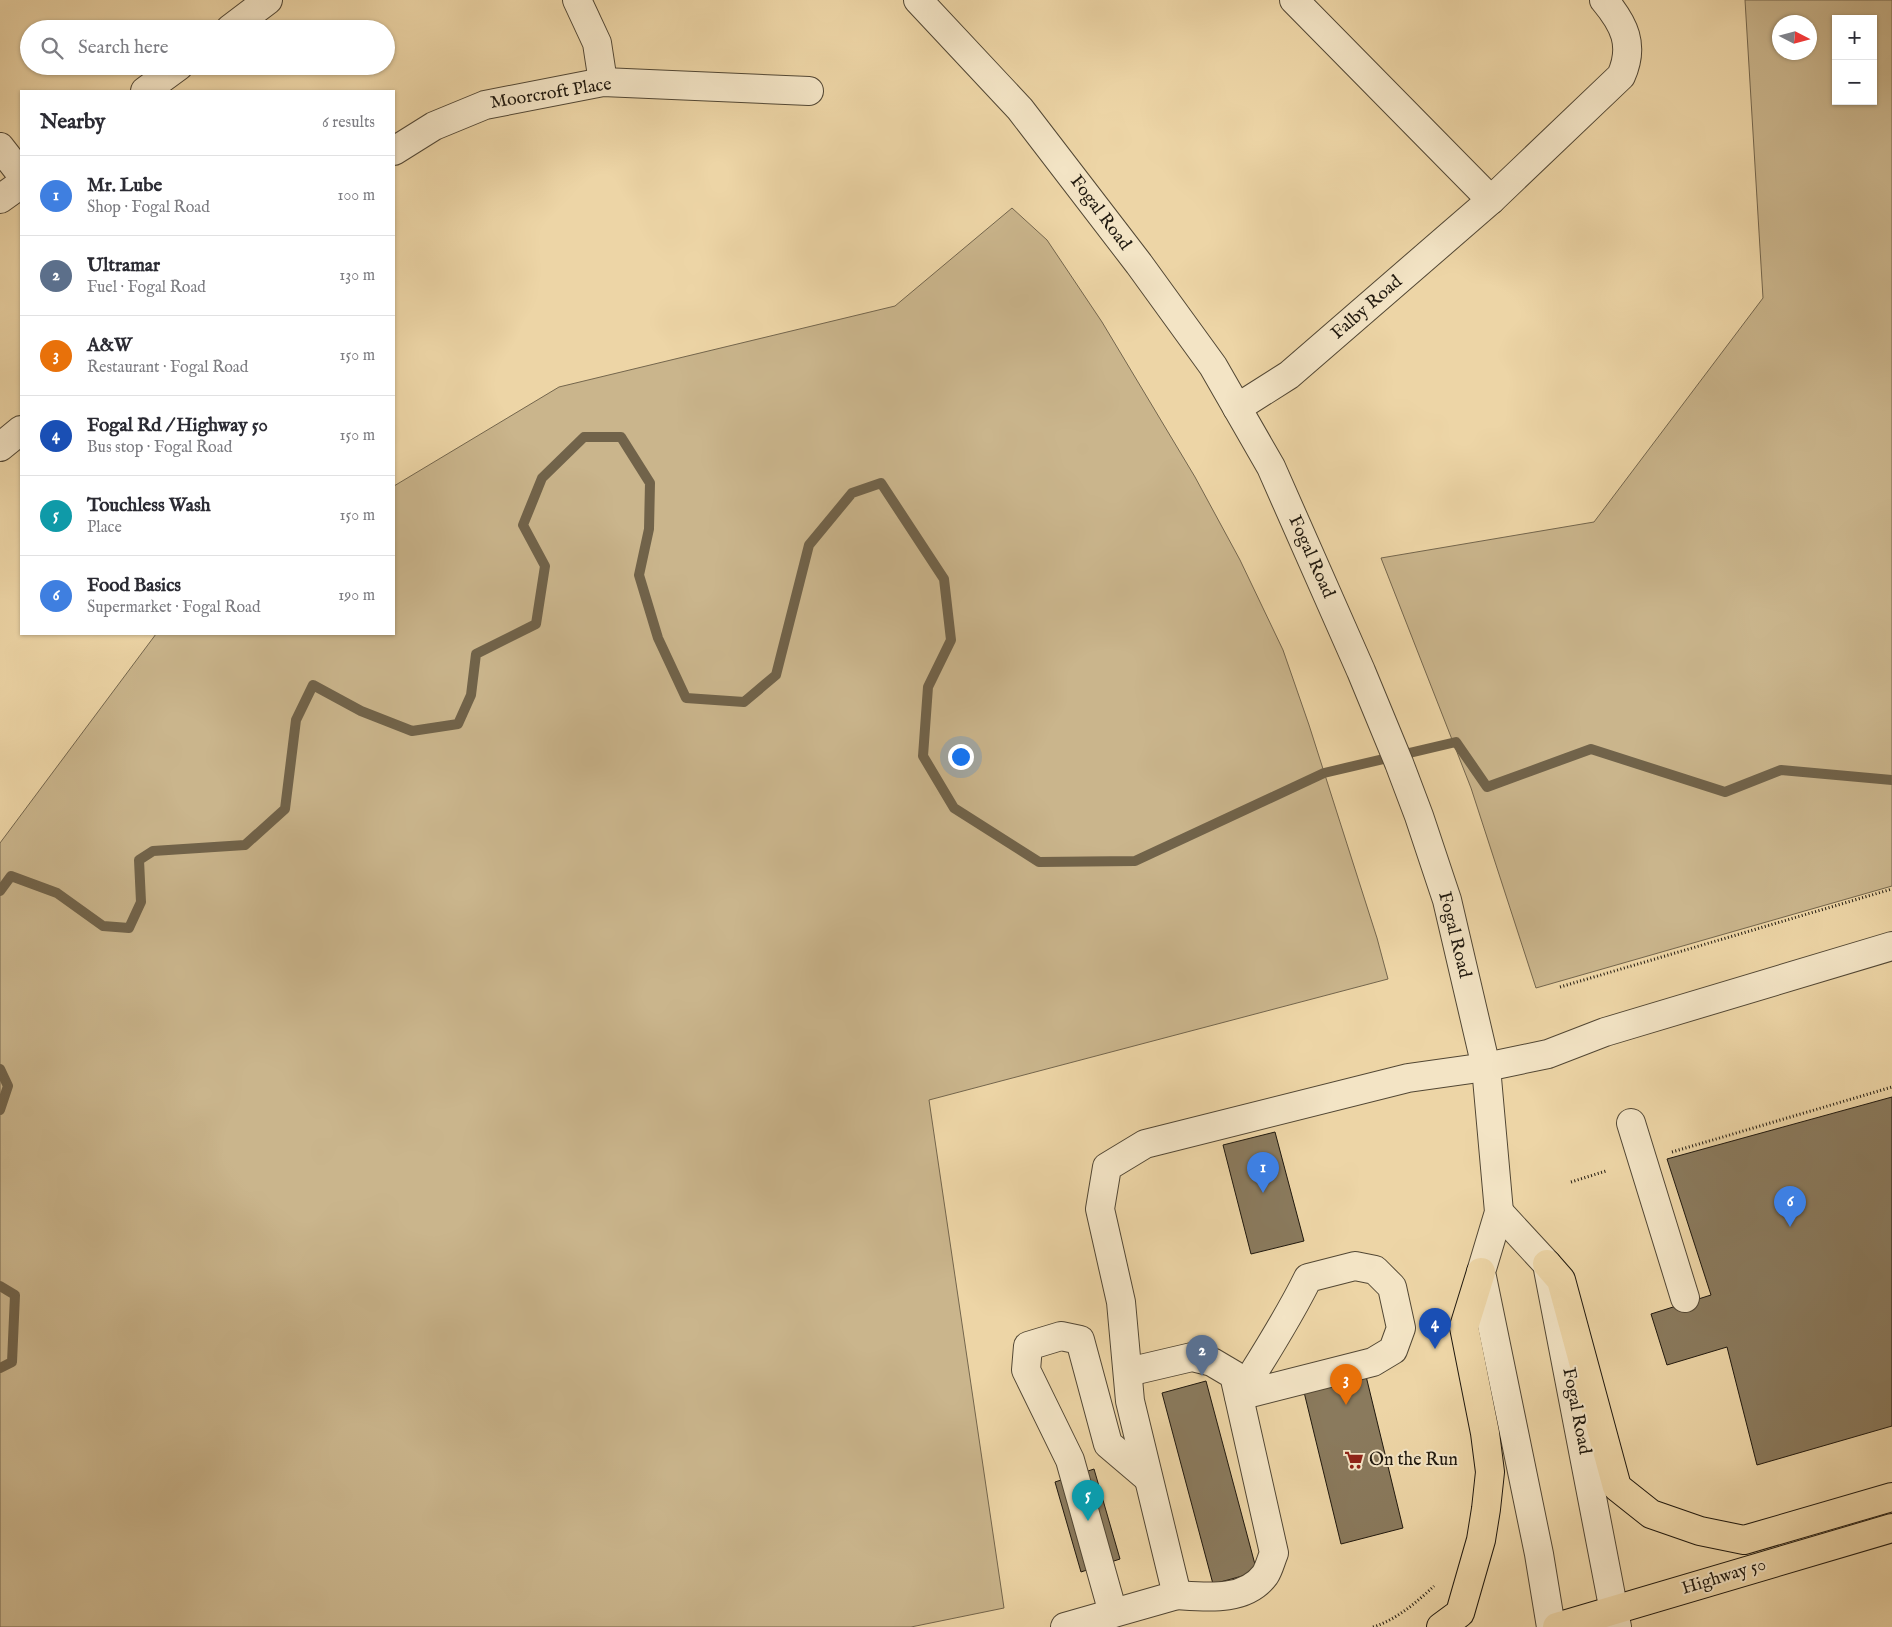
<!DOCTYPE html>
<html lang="en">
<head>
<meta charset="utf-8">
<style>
	:root { --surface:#fff; --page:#f7f7f7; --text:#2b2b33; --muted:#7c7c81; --line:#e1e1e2; --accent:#ea580c }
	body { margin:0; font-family:"IM FELL English",serif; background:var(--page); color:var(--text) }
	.controls { position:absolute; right:15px; top:15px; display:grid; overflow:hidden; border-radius:0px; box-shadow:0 1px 4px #0004 }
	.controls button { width:45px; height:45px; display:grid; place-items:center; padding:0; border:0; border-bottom:1px solid var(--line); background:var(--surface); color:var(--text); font:25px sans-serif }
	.compass { position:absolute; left:1772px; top:15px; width:45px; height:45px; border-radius:50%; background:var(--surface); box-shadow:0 1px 4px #0004; rotate:96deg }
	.you { position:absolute; left:960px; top:756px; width:18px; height:18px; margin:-12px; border:4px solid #fff; border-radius:50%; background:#1a73e8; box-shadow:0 0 0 8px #1a73e833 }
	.badge { display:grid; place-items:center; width:32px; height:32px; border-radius:50%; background:var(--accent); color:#fff; font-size:16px; font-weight:700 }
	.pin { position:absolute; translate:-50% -41px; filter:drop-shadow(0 1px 2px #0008) }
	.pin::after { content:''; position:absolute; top:26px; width:18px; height:15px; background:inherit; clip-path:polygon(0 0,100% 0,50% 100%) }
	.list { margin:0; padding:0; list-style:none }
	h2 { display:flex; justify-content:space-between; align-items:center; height:65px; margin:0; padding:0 20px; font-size:21px }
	h2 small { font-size:16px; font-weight:400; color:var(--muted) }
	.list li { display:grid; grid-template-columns:32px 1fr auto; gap:15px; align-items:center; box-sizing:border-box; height:80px; padding:0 20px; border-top:1px solid var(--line) }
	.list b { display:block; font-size:19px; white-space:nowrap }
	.list p { margin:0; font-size:16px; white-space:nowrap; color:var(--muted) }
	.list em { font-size:16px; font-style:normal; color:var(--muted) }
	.icon { flex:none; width:28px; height:28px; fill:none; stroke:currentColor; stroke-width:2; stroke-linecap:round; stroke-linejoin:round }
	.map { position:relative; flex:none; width:1892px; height:1627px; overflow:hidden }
	.search { position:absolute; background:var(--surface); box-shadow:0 1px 4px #0004; left:20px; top:20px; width:375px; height:55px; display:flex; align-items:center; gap:12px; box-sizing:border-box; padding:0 18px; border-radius:28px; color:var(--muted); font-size:19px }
	.panel { position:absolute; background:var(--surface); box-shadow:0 1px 4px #0004; left:20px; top:90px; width:375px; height:545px; border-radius:0px }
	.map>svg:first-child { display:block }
	.green { fill:#cab58c; stroke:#74664d; fill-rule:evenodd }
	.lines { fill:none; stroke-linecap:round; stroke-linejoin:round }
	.stream { stroke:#71634a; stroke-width:10 }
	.building { fill:#8a7a5d; stroke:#1f180e }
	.minor-casing { stroke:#524734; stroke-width:30 }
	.major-casing { stroke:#1f180e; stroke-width:30 }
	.path { stroke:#1f180e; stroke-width:3; stroke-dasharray:1 2.5; stroke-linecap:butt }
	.minor { stroke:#f3e4c5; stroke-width:28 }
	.major { stroke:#edd5a6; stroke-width:28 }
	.labels { text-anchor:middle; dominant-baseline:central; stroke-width:4; stroke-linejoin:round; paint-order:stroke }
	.street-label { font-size:18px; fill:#1f180e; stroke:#f3e4c5 }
	.poi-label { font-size:18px; fill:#1f180e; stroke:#f3e4c5; text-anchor:start }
</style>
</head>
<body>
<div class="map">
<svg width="1892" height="1627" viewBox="0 0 1892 1627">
	<rect width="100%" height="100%" fill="#edd5a6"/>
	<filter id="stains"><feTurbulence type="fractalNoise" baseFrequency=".004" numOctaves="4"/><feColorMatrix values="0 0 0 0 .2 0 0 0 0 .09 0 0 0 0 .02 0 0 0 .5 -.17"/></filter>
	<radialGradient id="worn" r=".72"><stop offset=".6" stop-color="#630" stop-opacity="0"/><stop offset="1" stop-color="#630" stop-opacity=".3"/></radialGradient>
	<g class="green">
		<path d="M1745,0h147v886l-356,102 -65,-200 -90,-230 213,-36 169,-224zM1836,19h37v82h-37zM1780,22h30v30h-30z"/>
		<polygon points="1012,208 1047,240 1102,322 1195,477 1240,560 1283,650 1309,725 1377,938 1388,979 929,1100 1004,1608 911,1627 0,1627 0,843 156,634 394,634 394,486 559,387 895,306"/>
	</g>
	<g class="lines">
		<g class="stream">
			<polyline points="0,891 11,876 57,893 103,926 129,928 141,902 139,860 153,851 245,845 285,809 296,720 313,685 361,711 412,731 458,724 471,695 476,654 536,624 545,566 523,525 542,478 584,437 621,437 650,483 649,529 639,575 658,638 686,698 744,702 776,675 809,545 852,493 881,483 944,579 951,640 928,687 923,756 954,808 1039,862 1135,861 1324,773 1456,742 1487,787 1591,749 1725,792 1781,770 1892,780"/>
			<polyline points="0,1069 8,1086 0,1110"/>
			<polyline points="0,1286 15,1295 12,1362 0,1368"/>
		</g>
	</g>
	<g class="building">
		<polygon points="1892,1097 1892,1426 1757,1465 1727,1347 1667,1365 1651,1314 1711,1295 1667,1159"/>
		<polygon points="1275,1132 1304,1241 1251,1254 1223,1145"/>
		<polygon points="1366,1376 1403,1528 1341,1544 1304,1392"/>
		<polygon points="1206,1381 1257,1572 1213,1584 1162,1393"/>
		<polygon points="1094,1469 1120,1559 1081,1572 1055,1482"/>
	</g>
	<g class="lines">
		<g class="minor-casing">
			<g id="minor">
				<polyline points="577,0 597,43 603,82"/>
				<polyline points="918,0 1020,109 1139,264 1213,366 1271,467 1361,671 1399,763 1419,816 1447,900 1486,1067 1499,1212 1481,1272 1539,1554 1551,1627"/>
				<polyline points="1294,0 1491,200"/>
				<polyline points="230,29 268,0"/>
				<polyline points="145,91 179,66"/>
				<polyline points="0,147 21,174"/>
				<polyline points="394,151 434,126 485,105 603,82 809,91"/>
				<polyline points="0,199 21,184"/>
				<path d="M1237,408l52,-33 202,-175 130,-124c14,-31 3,-52 -17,-76"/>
				<polyline points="0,447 21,430"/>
				<polyline points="1631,1123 1685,1298"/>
				<polyline points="1499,1212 1547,1264 1617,1627"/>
				<path d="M1355,1266l20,4 17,17 9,41 -8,22 -20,12 -134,34c24,-39 49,-77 69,-118z"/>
				<path d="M1128,1372l64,-15 20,5 22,13 40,178c-3,7 -5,16 -9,22 -20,27 -59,22 -88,20"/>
				<polyline points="1113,1613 1070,1460 1026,1370 1028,1346 1061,1336 1080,1340 1108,1444 1148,1478"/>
				<polyline points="1065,1627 1177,1595 1130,1401 1121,1302 1100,1209 1107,1167 1145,1144 1408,1078 1486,1067 1548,1054 1605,1032 1892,946"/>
			</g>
		</g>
		<g class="major-casing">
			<g id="major">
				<polyline points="1547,1264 1561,1280 1617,1487 1651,1514 1700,1531 1744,1540 1892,1497"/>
				<polyline points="1441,1627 1460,1613 1481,1540 1486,1509 1490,1472 1485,1433 1464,1327 1481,1272"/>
				<polyline points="1557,1627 1892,1528"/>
			</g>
		</g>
		<g class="path">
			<polyline points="1560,987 1892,889"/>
			<polyline points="1672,1152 1892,1087"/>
			<polyline points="1571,1182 1606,1171"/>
			<path d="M1373,1627c23,-7 44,-25 61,-41"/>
		</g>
		<use href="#minor" class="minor"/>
		<use href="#major" class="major"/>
	</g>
	<defs>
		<g id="supermarket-bare" transform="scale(1.5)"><path d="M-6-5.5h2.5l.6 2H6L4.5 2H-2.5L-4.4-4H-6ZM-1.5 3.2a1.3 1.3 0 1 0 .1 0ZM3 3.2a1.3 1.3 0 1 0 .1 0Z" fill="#8f2418" stroke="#f3e4c5" stroke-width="2.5" paint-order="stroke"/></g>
	</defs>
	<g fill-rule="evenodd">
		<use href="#supermarket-bare" x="1354" y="1460"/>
	</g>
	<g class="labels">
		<g class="street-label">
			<text transform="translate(551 94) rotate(-9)">Moorcroft Place</text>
			<text transform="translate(1100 213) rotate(53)">Fogal Road</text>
			<text transform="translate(1367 308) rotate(-41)">Falby Road</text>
			<text transform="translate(1311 557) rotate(66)">Fogal Road</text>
			<text transform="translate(1454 935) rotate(76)">Fogal Road</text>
			<text transform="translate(1576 1411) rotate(79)">Fogal Road</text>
			<text transform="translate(1724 1577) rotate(-17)">Highway 50</text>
		</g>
		<g class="poi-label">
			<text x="1369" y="1460">On the Run</text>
		</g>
	</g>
	<rect width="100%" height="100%" filter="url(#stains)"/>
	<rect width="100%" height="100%" fill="url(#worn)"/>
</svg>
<div class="controls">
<button>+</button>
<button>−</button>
</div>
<svg class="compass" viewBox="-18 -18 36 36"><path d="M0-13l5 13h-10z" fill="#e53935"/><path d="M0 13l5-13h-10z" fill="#7c7c81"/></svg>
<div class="you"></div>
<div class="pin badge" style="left:1263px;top:1193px;background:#3f7fe0">1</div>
<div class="pin badge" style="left:1202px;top:1376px;background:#5c6f8a">2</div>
<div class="pin badge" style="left:1346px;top:1405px;background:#e8710a">3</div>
<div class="pin badge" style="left:1435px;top:1349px;background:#1a4fb4">4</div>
<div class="pin badge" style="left:1088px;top:1521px;background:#0f9aa8">5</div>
<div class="pin badge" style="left:1790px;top:1227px;background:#3f7fe0">6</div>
<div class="search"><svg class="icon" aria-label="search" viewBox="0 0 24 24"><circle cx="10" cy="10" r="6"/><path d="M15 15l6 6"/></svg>Search here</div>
<section class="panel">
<h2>Nearby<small>6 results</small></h2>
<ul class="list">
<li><span class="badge" style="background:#3f7fe0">1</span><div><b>Mr. Lube</b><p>Shop · Fogal Road</p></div><em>100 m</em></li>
<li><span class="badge" style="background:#5c6f8a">2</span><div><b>Ultramar</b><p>Fuel · Fogal Road</p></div><em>130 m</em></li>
<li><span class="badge" style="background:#e8710a">3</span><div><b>A&amp;W</b><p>Restaurant · Fogal Road</p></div><em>150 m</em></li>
<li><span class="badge" style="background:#1a4fb4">4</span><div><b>Fogal Rd / Highway 50</b><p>Bus stop · Fogal Road</p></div><em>150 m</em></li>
<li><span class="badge" style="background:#0f9aa8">5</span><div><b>Touchless Wash</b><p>Place</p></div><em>150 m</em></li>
<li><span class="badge" style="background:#3f7fe0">6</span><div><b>Food Basics</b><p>Supermarket · Fogal Road</p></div><em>190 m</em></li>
</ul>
</section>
</div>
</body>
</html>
